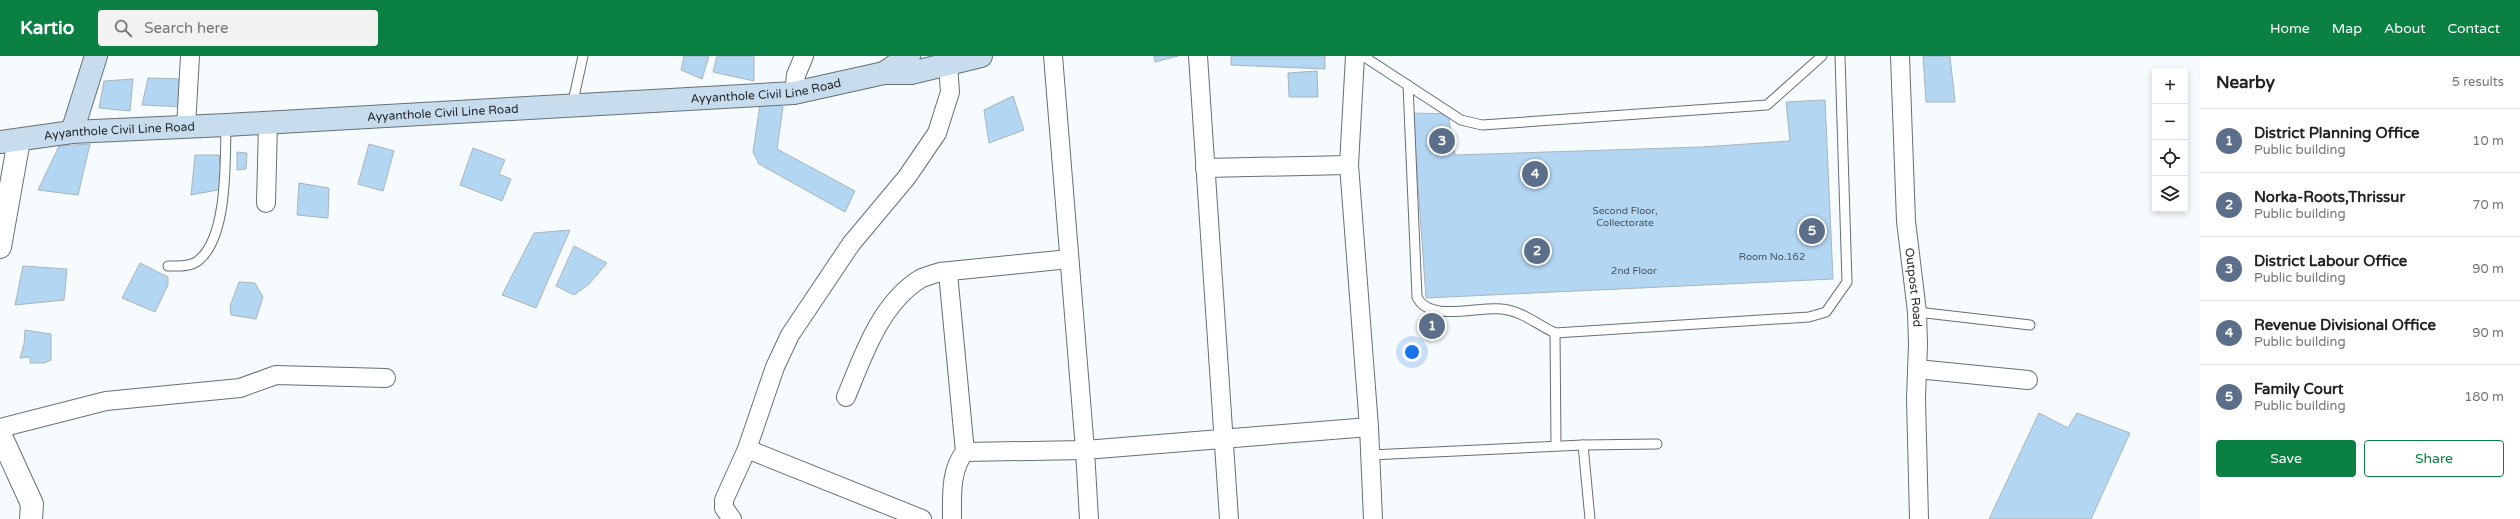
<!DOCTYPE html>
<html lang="en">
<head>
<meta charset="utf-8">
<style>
	:root { --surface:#fff; --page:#f2f2f2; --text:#222; --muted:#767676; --line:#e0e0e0; --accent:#0b8043 }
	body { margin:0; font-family:"Varela Round",sans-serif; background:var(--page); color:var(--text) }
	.controls { position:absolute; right:12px; top:12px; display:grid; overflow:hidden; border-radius:4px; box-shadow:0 2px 6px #0003 }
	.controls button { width:36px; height:36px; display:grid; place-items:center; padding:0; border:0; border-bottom:1px solid var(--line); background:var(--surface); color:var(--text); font:20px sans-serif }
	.you { position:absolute; left:1412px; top:296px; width:14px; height:14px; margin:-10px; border:3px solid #fff; border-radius:50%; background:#1a73e8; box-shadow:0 0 0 6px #1a73e833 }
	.badge { display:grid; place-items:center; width:26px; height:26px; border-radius:50%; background:var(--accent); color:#fff; font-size:13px; font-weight:700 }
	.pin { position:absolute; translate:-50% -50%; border:2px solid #fff; box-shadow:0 1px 4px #0006 }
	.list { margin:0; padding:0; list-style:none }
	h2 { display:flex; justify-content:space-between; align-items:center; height:52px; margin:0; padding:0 16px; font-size:17px }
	h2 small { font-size:13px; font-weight:400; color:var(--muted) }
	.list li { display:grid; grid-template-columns:26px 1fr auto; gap:12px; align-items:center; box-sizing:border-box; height:64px; padding:0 16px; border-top:1px solid var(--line) }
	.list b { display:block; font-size:15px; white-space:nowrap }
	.list p { margin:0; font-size:13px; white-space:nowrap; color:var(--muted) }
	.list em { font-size:13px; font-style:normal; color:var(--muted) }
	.actions { display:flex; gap:8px; padding:12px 16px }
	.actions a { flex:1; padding:9px 0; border:1px solid var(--accent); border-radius:4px; text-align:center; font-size:14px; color:var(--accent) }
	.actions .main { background:var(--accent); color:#fff }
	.icon { flex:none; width:22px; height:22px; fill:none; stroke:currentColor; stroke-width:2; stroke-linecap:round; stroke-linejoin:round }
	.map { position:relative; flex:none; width:2200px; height:463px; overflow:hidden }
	header { display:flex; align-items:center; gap:24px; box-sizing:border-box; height:56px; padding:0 20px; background:var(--accent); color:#fff }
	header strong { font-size:19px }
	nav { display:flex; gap:22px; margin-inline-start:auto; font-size:14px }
	.search { width:280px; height:36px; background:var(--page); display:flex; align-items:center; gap:10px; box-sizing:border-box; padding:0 14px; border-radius:4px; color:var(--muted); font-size:15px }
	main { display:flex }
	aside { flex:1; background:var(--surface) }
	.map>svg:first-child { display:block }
	.building { fill:#b3d6f2; stroke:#a9b5be }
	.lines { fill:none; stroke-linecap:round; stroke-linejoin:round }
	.service-casing { stroke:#657078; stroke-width:11 }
	.minor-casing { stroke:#657078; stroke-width:20 }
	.tertiary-casing { stroke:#657078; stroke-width:24 }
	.secondary-casing { stroke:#657078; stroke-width:24 }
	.service { stroke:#fff; stroke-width:9 }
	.minor { stroke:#fff; stroke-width:18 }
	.tertiary { stroke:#fff; stroke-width:22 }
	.secondary { stroke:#c7dded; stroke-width:22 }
	.labels { text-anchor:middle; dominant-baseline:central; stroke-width:3.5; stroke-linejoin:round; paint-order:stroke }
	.number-label { font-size:10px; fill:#47535d }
	.street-label { font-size:12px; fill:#23272b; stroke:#fff }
</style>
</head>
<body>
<header>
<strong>Kartio</strong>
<div class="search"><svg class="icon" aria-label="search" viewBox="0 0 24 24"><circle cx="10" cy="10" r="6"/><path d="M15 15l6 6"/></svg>Search here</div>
<nav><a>Home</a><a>Map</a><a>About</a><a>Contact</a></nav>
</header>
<main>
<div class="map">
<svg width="2200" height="463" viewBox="0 0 2200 463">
	<rect width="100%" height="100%" fill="#f6fbfe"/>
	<g class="building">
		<polygon points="684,0 709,0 702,23 681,14"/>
		<polygon points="717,0 754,0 754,25 713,16"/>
		<polygon points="1154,0 1178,0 1155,6"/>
		<polygon points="1231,0 1325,0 1325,13 1231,9"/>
		<polygon points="1923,0 1950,0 1955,46 1926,46"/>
		<polygon points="1317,15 1318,41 1289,41 1288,17"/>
		<polygon points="148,22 184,23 183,51 142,49"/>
		<polygon points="133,23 130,55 99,52 104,25"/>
		<polygon points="1013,40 1024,74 989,87 984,54"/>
		<polygon points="1825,44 1833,223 1426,242 1413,57 1448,58 1455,99 1702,91 1790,85 1786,46"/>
		<polygon points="775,46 783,51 777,93 855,135 845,156 759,108 753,96 760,48"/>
		<polygon points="90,88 78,139 38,134 59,90"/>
		<polygon points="369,88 394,95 383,135 358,128"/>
		<polygon points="473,92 505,104 499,118 511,123 502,145 460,129"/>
		<polygon points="237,96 247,97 246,113 237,114"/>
		<polygon points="195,99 219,99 223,133 191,139"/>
		<polygon points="299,127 329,132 328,162 297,159"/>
		<polygon points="570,174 536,252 502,239 534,177"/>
		<polygon points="574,190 607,207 589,228 574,239 556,230"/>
		<polygon points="140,207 168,221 168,229 155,256 122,242"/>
		<polygon points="23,210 67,213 64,244 15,249"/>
		<polygon points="239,226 255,227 263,241 256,263 231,259 230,250"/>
		<polygon points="25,274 51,278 51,304 44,307 30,307 30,301 20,302 24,288"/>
		<polygon points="2039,357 2068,372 2077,357 2130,377 2091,463 1989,463"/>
	</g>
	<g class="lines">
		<g class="service-casing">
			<g id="service">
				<polyline points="1363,0 1461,64 1482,69 1767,49 1822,0"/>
				<path d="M1408,29l9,212c12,26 61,9 85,12 20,2 36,16 53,24l254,-16 17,-5 21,-30 -7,-226"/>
				<polyline points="572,50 583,0"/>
				<path d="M168,210c11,0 24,1 32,-7 28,-25 25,-99 26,-134"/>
				<polyline points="1917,256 2030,269"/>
				<polyline points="1555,277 1556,389"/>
				<polyline points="1583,389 1657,388"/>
				<polyline points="1370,399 1583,389 1590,463"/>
			</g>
		</g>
		<g class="minor-casing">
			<g id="minor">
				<polyline points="1198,0 1229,463"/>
				<polyline points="1355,0 1349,109 1369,371 1373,463"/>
				<path id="s1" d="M1900,0l6,165 11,91 1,32 -2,54 3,121"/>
				<polyline points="794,37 796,19 804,0"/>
				<polyline points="186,71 190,0"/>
				<polyline points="1205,112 1349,109"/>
				<polyline points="266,147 268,67"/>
				<polyline points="948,217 965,396"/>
				<polyline points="1917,313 2028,324"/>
				<path d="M846,341c17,-41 34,-93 74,-118 6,-3 14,-5 20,-7l129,-13"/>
				<polyline points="0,372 106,345 240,332 276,319 386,322"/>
				<polyline points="747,393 922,463"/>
				<polyline points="732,463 724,452 724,444 747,393 775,311 790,279 851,188 907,121 937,77 950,36 948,9"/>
				<path d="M952,463c0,-21 -2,-50 13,-67l120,-2 -32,-394"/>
				<polyline points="1089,463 1085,394 1369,371"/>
			</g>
		</g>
		<g class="tertiary-casing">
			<g id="tertiary">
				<polyline points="0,191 19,84"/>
				<polyline points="0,378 32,448 31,463"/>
			</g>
		</g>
		<g class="secondary-casing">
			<g id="secondary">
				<polyline points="884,17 909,0"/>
				<polyline points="72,76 96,0"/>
				<path id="s2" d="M0,86l72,-10 154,-7 568,-32 90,-20h27l70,-17"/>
			</g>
		</g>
		<use href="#service" class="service"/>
		<use href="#minor" class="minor"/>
		<use href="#tertiary" class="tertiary"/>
		<use href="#secondary" class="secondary"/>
	</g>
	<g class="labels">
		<g class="number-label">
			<text x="1625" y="155">Second Floor,<tspan x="1625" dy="12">Collectorate</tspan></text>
			<text x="1772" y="201">Room No.162</text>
			<text x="1634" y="215">2nd Floor</text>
		</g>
		<g class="street-label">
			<text stroke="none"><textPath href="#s2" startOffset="768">Ayyanthole Civil Line Road</textPath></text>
			<text stroke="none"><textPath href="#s2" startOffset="444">Ayyanthole Civil Line Road</textPath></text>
			<text stroke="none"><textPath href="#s2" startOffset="120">Ayyanthole Civil Line Road</textPath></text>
			<text stroke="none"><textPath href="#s1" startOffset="232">Outpost Road</textPath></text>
		</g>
	</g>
</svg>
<div class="controls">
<button>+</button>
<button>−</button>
<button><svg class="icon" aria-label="locate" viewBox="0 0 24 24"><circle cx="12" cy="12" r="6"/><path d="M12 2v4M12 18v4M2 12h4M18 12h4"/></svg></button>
<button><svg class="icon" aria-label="layers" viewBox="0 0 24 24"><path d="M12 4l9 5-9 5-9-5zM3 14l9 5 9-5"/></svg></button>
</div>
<div class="you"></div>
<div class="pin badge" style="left:1432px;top:270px;background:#5c6f8a">1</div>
<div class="pin badge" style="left:1537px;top:195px;background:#5c6f8a">2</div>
<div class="pin badge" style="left:1442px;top:85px;background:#5c6f8a">3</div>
<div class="pin badge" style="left:1535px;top:118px;background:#5c6f8a">4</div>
<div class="pin badge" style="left:1812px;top:175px;background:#5c6f8a">5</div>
</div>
<aside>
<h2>Nearby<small>5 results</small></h2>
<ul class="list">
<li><span class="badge" style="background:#5c6f8a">1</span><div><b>District Planning Office</b><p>Public building</p></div><em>10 m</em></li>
<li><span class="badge" style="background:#5c6f8a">2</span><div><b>Norka-Roots,Thrissur</b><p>Public building</p></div><em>70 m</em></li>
<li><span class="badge" style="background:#5c6f8a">3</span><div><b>District Labour Office</b><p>Public building</p></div><em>90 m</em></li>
<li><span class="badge" style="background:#5c6f8a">4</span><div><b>Revenue Divisional Office</b><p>Public building</p></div><em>90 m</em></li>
<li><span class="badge" style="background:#5c6f8a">5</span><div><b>Family Court</b><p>Public building</p></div><em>180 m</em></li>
</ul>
<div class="actions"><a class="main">Save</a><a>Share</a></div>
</aside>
</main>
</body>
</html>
